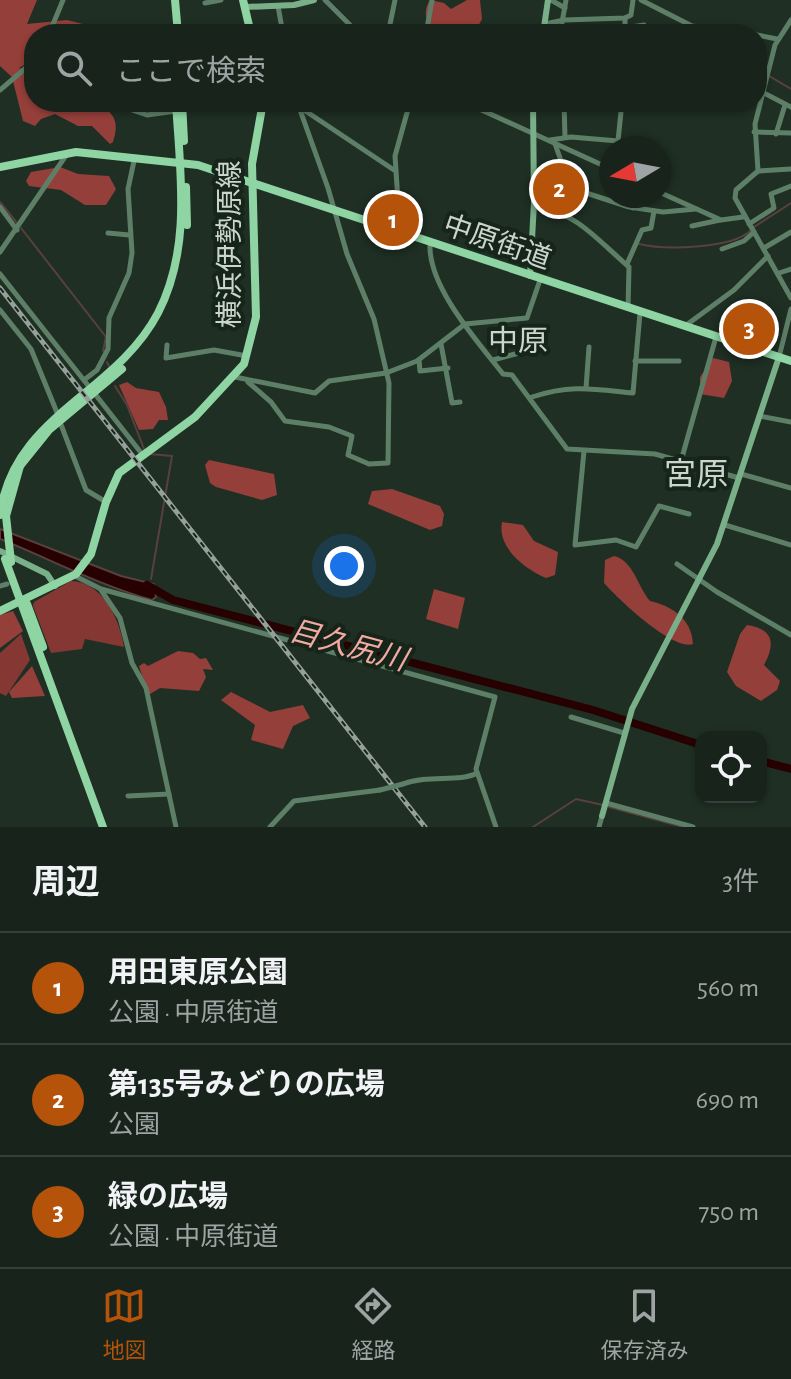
<!DOCTYPE html>
<html lang="ja">
<head>
<meta charset="utf-8">
<style>
	:root { --surface:#17231b; --page:#202b24; --text:#f1f3f6; --muted:#9ea4a3; --line:#36403a; --accent:#b45309 }
	body { margin:0; font-family:"Alegreya Sans","Noto Sans JP",sans-serif; background:var(--page); color:var(--text) }
	.controls { position:absolute; right:24px; bottom:24px; display:grid; overflow:hidden; border-radius:16px; box-shadow:0 2px 6px #0004 }
	.controls button { width:72px; height:72px; display:grid; place-items:center; padding:0; border:0; border-bottom:2px solid var(--line); background:var(--surface); color:var(--text); font:40px sans-serif }
	.compass { position:absolute; left:599px; top:136px; width:72px; height:72px; border-radius:50%; background:var(--surface); box-shadow:0 2px 6px #0004; rotate:260deg }
	.you { position:absolute; left:344px; top:566px; width:28px; height:28px; margin:-20px; border:6px solid #fff; border-radius:50%; background:#1a73e8; box-shadow:0 0 0 12px #1a73e833 }
	.badge { display:grid; place-items:center; width:52px; height:52px; border-radius:50%; background:var(--accent); color:#fff; font-size:26px; font-weight:700 }
	.pin { position:absolute; translate:-50% -50%; border:4px solid #fff; box-shadow:0 2px 8px #0006 }
	.list { margin:0; padding:0; list-style:none }
	h2 { display:flex; justify-content:space-between; align-items:center; height:104px; margin:0; padding:0 32px; font-size:34px }
	h2 small { font-size:26px; font-weight:400; color:var(--muted) }
	.list li { display:grid; grid-template-columns:52px 1fr auto; gap:24px; align-items:center; box-sizing:border-box; height:112px; padding:0 32px; border-top:2px solid var(--line) }
	.list b { display:block; font-size:30px; white-space:nowrap }
	.list p { margin:0; font-size:26px; white-space:nowrap; color:var(--muted) }
	.list em { font-size:26px; font-style:normal; color:var(--muted) }
	.icon { flex:none; width:44px; height:44px; fill:none; stroke:currentColor; stroke-width:2; stroke-linecap:round; stroke-linejoin:round }
	.map { position:relative; flex:none; width:791px; height:827px; overflow:hidden }
	.search { position:absolute; background:var(--surface); box-shadow:0 2px 6px #0004; left:24px; right:24px; top:24px; height:88px; display:flex; align-items:center; gap:20px; box-sizing:border-box; padding:0 28px; border-radius:32px; color:var(--muted); font-size:30px }
	.sheet { height:440px; background:var(--surface) }
	nav { display:flex; justify-content:space-around; align-items:center; box-sizing:border-box; height:112px; border-top:2px solid var(--line); background:var(--surface); font-size:22px; color:var(--muted) }
	nav a { display:grid; justify-items:center; gap:4px }
	nav .on { color:var(--accent) }
	.map>svg:first-child { display:block }
	.green { fill:#853833 }
	.forest { fill:#953f3a }
	.water { fill:#270001; stroke:#58403e; stroke-width:2 }
	.lines { fill:none; stroke-linecap:round; stroke-linejoin:round }
	.stream { stroke:#58403e; stroke-width:2 }
	.river { stroke:#270001; stroke-width:8 }
	.street { stroke:#5e7f67; stroke-width:5 }
	.secondary { stroke:#7ab089; stroke-width:6 }
	.primary { stroke:#8ed5a3; stroke-width:8 }
	.rail-casing { stroke:#95a198; stroke-width:5 }
	.rail { stroke:#16251a; stroke-width:2; stroke-dasharray:6; stroke-linecap:butt }
	.street-bridge { stroke:#5e7f67; stroke-width:5 }
	.primary-bridge { stroke:#8ed5a3; stroke-width:8 }
	.labels { text-anchor:middle; dominant-baseline:central; stroke-width:8; stroke-linejoin:round; paint-order:stroke }
	.street-label { font-size:28px; fill:#cbd5cd; stroke:#16251a }
	.neighbourhood-label { font-size:30px; fill:#cbd5cd; stroke:#16251a }
	.water-label { font-size:30px; font-style:italic; fill:#f4aaa2; stroke:#16251a }
	.quarter-label { font-size:32px; fill:#cbd5cd; stroke:#16251a }
</style>
</head>
<body>
<div class="map">
<svg width="791" height="827" viewBox="0 0 791 827">
	<rect width="100%" height="100%" fill="#1f2f24"/>
	<g class="green">
		<polygon points="563,169 569,190 565,202 553,206 545,170"/>
		<polygon points="743,315 761,320 755,344 737,339"/>
		<path d="M71,581c32,1 49,39 53,66l-39,-8 -3,10 -31,4 -18,-47 1,-4z"/>
		<polygon points="21,634 30,660 6,696 0,693 0,653"/>
	</g>
	<g class="forest">
		<path d="M0,0h37l-10,24 40,-4 24,6 1,8h-58v25l-15,9 15,4v30c27,0 97,-9 79,40l-3,2 -18,-18h-14l-23,-12 -14,5 -6,7 -12,-5 -11,-44 -12,-11z"/>
		<path d="M430,0l14,3 7,6 16,-9h13l2,19 -8,15 -37,-3c-11,-8 -15,-19 -7,-31z"/>
		<polygon points="60,167 78,174 109,176 116,189 106,205 85,205 61,190 29,186 26,181 31,172"/>
		<polygon points="713,358 729,362 732,381 724,398 700,394 700,377"/>
		<polygon points="127,382 136,388 159,392 166,407 168,420 159,420 153,429 139,430 119,385"/>
		<polygon points="209,460 274,474 277,495 262,500 216,487 210,483 205,465"/>
		<polygon points="392,489 440,506 444,514 442,526 430,530 368,504 372,491"/>
		<path d="M502,522l21,3 11,16 24,11 -3,23 -9,3c-21,-9 -49,-30 -44,-56z"/>
		<path d="M614,556c19,4 24,31 36,45 22,5 42,18 43,43 -20,7 -74,-44 -89,-61l1,-23z"/>
		<polygon points="434,589 465,598 458,629 426,619"/>
		<polygon points="13,611 23,631 0,648 0,615"/>
		<path d="M747,625c26,4 29,18 17,40l16,16 -3,9 -16,11 -25,-15 -9,-14 13,-38z"/>
		<polygon points="178,651 193,653 200,659 206,658 213,670 203,669 206,677 199,691 160,688 150,694 147,693 139,666 144,663 148,666"/>
		<polygon points="32,666 45,696 12,698 9,692"/>
		<polygon points="231,692 270,712 303,705 310,718 293,726 283,749 251,740 255,725 221,700"/>
	</g>
	<path class="water" d="M0,529l121,47 33,8 2,13 -4,3c-53,-15 -100,-40 -152,-61z"/>
	<g class="lines">
		<g class="stream">
			<polyline points="757,69 791,89"/>
			<polyline points="0,202 17,223"/>
			<polyline points="754,227 791,203"/>
			<polyline points="21,228 106,337 103,351"/>
			<path d="M639,244c25,6 92,5 111,-13"/>
			<polyline points="107,362 109,366"/>
			<polyline points="115,386 127,405 144,449"/>
			<polyline points="150,454 172,456 151,579"/>
			<polyline points="609,807 683,827"/>
			<polyline points="533,827 576,799 603,805"/>
		</g>
		<g class="river">
			<polyline points="147,585 173,600 593,710 701,745"/>
			<polyline points="761,761 791,769"/>
		</g>
		<g class="street">
			<polyline points="325,0 359,34"/>
			<polyline points="551,0 565,8"/>
			<polyline points="641,0 692,26 755,34"/>
			<polyline points="205,3 221,0"/>
			<polyline points="278,6 283,34"/>
			<polyline points="625,18 625,28 644,25 644,34"/>
			<polyline points="791,20 775,45 755,124 758,171 736,190 735,198 791,298"/>
			<polyline points="545,24 564,20 625,18 631,15 633,0"/>
			<polyline points="427,30 449,34"/>
			<polyline points="49,34 63,0"/>
			<polyline points="388,34 395,0"/>
			<polyline points="426,34 432,0"/>
			<polyline points="560,34 566,0"/>
			<polyline points="757,35 777,39"/>
			<polyline points="0,90 34,61"/>
			<polyline points="762,92 791,107"/>
			<polyline points="108,102 147,115 176,111"/>
			<polyline points="292,102 394,170"/>
			<polyline points="464,102 611,169"/>
			<polyline points="564,102 565,137"/>
			<polyline points="183,109 208,102"/>
			<polyline points="754,132 791,133"/>
			<polyline points="776,134 785,105"/>
			<polyline points="550,140 571,137 618,141 622,102"/>
			<polyline points="758,171 791,169"/>
			<polyline points="571,188 629,207 663,212 696,209"/>
			<polyline points="659,192 721,220 743,217"/>
			<path d="M534,203c48,15 58,32 95,64l-1,41"/>
			<polyline points="0,207 17,230"/>
			<polyline points="555,208 566,203 571,188 555,144"/>
			<polyline points="633,208 633,196"/>
			<polyline points="749,224 774,208 771,194 791,186"/>
			<polyline points="692,226 720,220"/>
			<polyline points="400,231 395,156 410,102"/>
			<polyline points="108,233 129,235"/>
			<path d="M430,244c-2,43 48,98 73,130l9,1 55,74 88,5 84,24"/>
			<polyline points="764,248 791,232"/>
			<polyline points="722,249 744,241 754,232"/>
			<polyline points="0,252 67,154"/>
			<polyline points="627,264 642,230 651,228 654,211"/>
			<polyline points="779,273 791,269"/>
			<polyline points="0,274 90,388"/>
			<polyline points="0,310 31,349 58,415"/>
			<polyline points="685,326 734,290 768,256"/>
			<polyline points="441,344 452,403 460,402"/>
			<polyline points="167,345 166,358 214,350 247,356"/>
			<polyline points="779,357 791,309"/>
			<polyline points="419,360 420,371 448,368"/>
			<polyline points="493,360 519,353"/>
			<polyline points="635,361 679,361"/>
			<polyline points="235,377 315,393 329,381 386,373 417,361 465,324 527,318 540,280"/>
			<polyline points="84,380 97,370 108,349 109,318 129,273 132,253 128,189 134,161"/>
			<polyline points="248,382 271,402 285,421 329,427 352,436 348,455 369,464 388,463 389,383 374,319 347,254 328,188 299,107"/>
			<polyline points="586,388 589,347"/>
			<polyline points="95,394 142,454"/>
			<path d="M532,397c39,-13 61,-8 101,-4l7,-80"/>
			<polyline points="759,416 791,422"/>
			<polyline points="60,422 86,490 106,502"/>
			<polyline points="584,451 575,545 616,540 636,547 659,506 689,514"/>
			<polyline points="681,461 716,337"/>
			<polyline points="741,474 791,488"/>
			<polyline points="725,525 791,545"/>
			<polyline points="677,564 717,592 791,635"/>
			<polyline points="75,576 101,589 495,697 476,769 496,827"/>
			<polyline points="0,586 7,584"/>
			<polyline points="101,590 120,618 132,663 146,688 176,827"/>
			<polyline points="571,717 624,733"/>
			<path d="M403,784c26,-10 56,-1 74,-11"/>
			<polyline points="128,796 169,794"/>
			<polyline points="606,803 693,827"/>
			<polyline points="270,827 294,801 380,790"/>
			<polyline points="599,827 602,816"/>
		</g>
		<g class="secondary">
			<polyline points="245,7 294,5 314,0"/>
			<polyline points="543,34 548,0"/>
			<polyline points="530,276 534,203 533,102"/>
			<polyline points="0,551 47,574 55,586"/>
			<polyline points="602,816 632,709 717,544 779,357"/>
		</g>
		<g class="primary">
			<polyline points="175,0 178,34"/>
			<polyline points="243,0 251,34"/>
			<polyline points="182,102 184,141"/>
			<polyline points="0,167 76,152 198,165 791,361"/>
			<polyline points="186,187 187,225"/>
			<polyline points="20,466 49,430 122,369"/>
			<path d="M0,515c13,-100 115,-120 158,-202 34,-66 22,-140 18,-211"/>
			<polyline points="5,559 103,827"/>
			<polyline points="27,604 43,647"/>
			<polyline points="0,611 76,574 91,554 106,502 119,473 195,417 244,364 256,317 252,164 263,102"/>
		</g>
		<g class="rail-casing">
			<polyline id="rail" points="0,288 425,827"/>
		</g>
		<use href="#rail" class="rail"/>
		<polyline class="street-bridge" points="380,790 403,784"/>
		<polyline class="primary-bridge" points="11,562 6,516 20,466"/>
	</g>
	<g class="labels">
		<g class="street-label">
			<text transform="translate(497 243) rotate(19)">中原街道</text>
			<text transform="translate(231 244) rotate(-90)">横浜伊勢原線</text>
		</g>
		<g class="neighbourhood-label">
			<text x="518" y="342">中原</text>
		</g>
		<g class="water-label">
			<text transform="translate(348 646) rotate(15)">目久尻川</text>
		</g>
		<g class="quarter-label">
			<text x="696" y="475">宮原</text>
		</g>
	</g>
</svg>
<div class="controls">
<button><svg class="icon" aria-label="locate" viewBox="0 0 24 24"><circle cx="12" cy="12" r="6"/><path d="M12 2v4M12 18v4M2 12h4M18 12h4"/></svg></button>
</div>
<svg class="compass" viewBox="-18 -18 36 36"><path d="M0-13l5 13h-10z" fill="#e53935"/><path d="M0 13l5-13h-10z" fill="#9ea4a3"/></svg>
<div class="you"></div>
<div class="pin badge" style="left:393px;top:220px">1</div>
<div class="pin badge" style="left:559px;top:189px">2</div>
<div class="pin badge" style="left:749px;top:329px">3</div>
<div class="search"><svg class="icon" aria-label="search" viewBox="0 0 24 24"><circle cx="10" cy="10" r="6"/><path d="M15 15l6 6"/></svg>ここで検索</div>
</div>
<section class="sheet">
<h2>周辺<small>3件</small></h2>
<ul class="list">
<li><span class="badge">1</span><div><b>用田東原公園</b><p>公園 · 中原街道</p></div><em>560 m</em></li>
<li><span class="badge">2</span><div><b>第135号みどりの広場</b><p>公園</p></div><em>690 m</em></li>
<li><span class="badge">3</span><div><b>緑の広場</b><p>公園 · 中原街道</p></div><em>750 m</em></li>
</ul>
</section>
<nav>
<a class="on"><svg class="icon" aria-label="map" viewBox="0 0 24 24"><path d="M3 6l6-2 6 2 6-2v14l-6 2-6-2-6 2zM9 4v14M15 6v14"/></svg>地図</a>
<a><svg class="icon" aria-label="directions" viewBox="0 0 24 24"><path d="M12 3l9 9-9 9-9-9zM9 14v-3h6M13 9l2 2-2 2"/></svg>経路</a>
<a><svg class="icon" aria-label="saved" viewBox="0 0 24 24"><path d="M7 4h10v16l-5-4-5 4z"/></svg>保存済み</a>
</nav>
</body>
</html>
